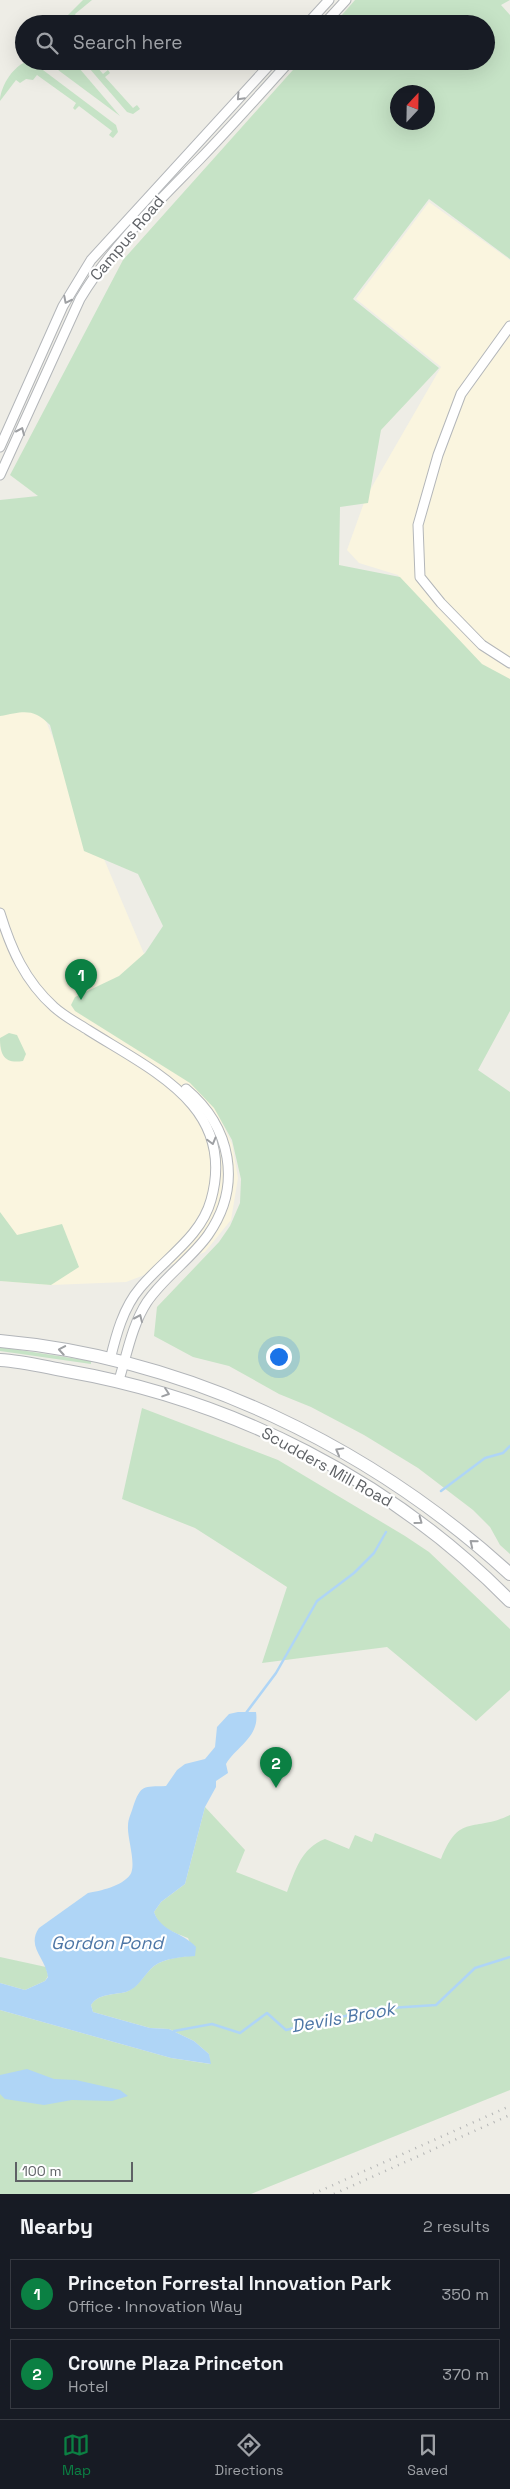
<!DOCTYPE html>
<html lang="en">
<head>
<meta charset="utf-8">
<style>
	:root { --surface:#171b24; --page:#242831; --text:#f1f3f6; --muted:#9ea1a6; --line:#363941; --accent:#0b8043 }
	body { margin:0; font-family:"Space Grotesk",sans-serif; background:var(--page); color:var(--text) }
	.compass { position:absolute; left:390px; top:85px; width:45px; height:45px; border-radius:50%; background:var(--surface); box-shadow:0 5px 20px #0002; rotate:22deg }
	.scale { position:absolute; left:15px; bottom:12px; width:118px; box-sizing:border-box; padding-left:5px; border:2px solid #5e6165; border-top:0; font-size:14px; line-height:18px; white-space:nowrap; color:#5e6165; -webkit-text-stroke:4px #fff; paint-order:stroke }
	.you { position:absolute; left:278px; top:1356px; width:18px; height:18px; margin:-12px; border:4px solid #fff; border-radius:50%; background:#1a73e8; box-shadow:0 0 0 8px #1a73e833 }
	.badge { display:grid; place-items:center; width:32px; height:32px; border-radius:50%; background:var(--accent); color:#fff; font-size:16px; font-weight:700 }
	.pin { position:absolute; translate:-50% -41px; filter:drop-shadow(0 1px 2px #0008) }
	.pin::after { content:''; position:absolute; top:26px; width:18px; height:15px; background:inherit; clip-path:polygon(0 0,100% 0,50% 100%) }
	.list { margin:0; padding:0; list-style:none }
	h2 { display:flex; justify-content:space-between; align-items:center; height:65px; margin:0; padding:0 20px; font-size:21px }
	h2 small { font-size:16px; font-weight:400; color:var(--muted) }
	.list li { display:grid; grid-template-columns:32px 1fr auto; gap:15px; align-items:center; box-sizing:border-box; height:70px; margin:0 10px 10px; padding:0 10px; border:1px solid var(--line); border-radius:0px }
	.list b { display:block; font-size:19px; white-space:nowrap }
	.list p { margin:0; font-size:16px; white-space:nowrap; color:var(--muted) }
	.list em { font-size:16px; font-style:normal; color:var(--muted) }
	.icon { flex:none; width:28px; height:28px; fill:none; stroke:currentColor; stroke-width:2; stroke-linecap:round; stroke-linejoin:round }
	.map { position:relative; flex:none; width:510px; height:2194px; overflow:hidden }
	.search { position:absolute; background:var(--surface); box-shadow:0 5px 20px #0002; left:15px; right:15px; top:15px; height:55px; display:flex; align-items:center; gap:12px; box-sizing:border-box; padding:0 18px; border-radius:28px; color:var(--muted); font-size:19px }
	.sheet { height:225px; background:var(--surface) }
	nav { display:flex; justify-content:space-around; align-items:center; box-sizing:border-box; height:70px; border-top:1px solid var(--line); background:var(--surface); font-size:14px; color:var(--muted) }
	nav a { display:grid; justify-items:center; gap:2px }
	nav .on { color:var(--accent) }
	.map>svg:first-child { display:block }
	.commercial { fill:#faf5df }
	.green { fill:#c6e3c6; fill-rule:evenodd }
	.water { fill:#afd5f6 }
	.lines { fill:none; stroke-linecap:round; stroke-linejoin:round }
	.stream { stroke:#afd5f6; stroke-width:2.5 }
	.minor-casing { stroke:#b3b6b9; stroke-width:11 }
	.secondary-casing { stroke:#b2b5b9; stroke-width:14 }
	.minor { stroke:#fff; stroke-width:9 }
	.secondary { stroke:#fff; stroke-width:12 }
	.rail { stroke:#b4b5b5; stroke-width:2.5; stroke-dasharray:1 6; stroke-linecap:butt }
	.oneway { stroke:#9ea0a3 }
	.labels { text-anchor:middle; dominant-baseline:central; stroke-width:4.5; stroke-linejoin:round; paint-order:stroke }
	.street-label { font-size:16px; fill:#5e6165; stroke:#fff }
	.water-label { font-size:18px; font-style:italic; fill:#4d76a6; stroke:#fff }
</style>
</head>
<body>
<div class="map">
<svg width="510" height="2194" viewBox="0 0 510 2194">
	<rect width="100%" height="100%" fill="#eeede6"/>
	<g class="commercial">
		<polygon points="429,202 510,260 510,704 406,592 398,575 359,563 347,550 366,497 441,367 356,299"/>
		<polygon points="0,694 37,700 158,987 232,1144 238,1178 231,1220 205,1252 126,1282 51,1285 0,1281"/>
	</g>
	<g class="green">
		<polygon points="83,0 92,0 75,14 78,19 76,24 59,24"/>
		<path d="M355,0h155l-9,5 9,10v244l-81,-60 -76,100 86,69 -58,62 -13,73 -28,4 -1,58 61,12 82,87 28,15v332l-32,59 32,22v462l-10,-9 -10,-18 -17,-17 -55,-42 -54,-33 -53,-28 -32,-13 -50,-28 -36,-9 -39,-21 3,-29 62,-65 11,-16 10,-23 1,-24 -9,-39 -18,-32 -24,-25 -115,-72 -4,-6 4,-8 44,-21 26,-23 18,-27 -25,-52 -54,-23 -34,-126c-17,-18 -28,-13 -50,-9v-216l38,-4 -28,-21 113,-215 178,-199h185v-37h-152zM398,92h30v30h-30z"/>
		<polygon points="46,61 73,61 120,116"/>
		<polygon points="83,61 92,61 103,74 108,70 110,73 105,77 133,108 137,105 140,109 133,114 127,112"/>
		<path d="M26,62l9,2 81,61 2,7 -5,6 -4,-3 3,-4 -33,-25 -4,4 -2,-2 3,-5 -39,-28 -4,5 -7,-1 -6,4 -4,-3 -16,21c0,-13 12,-34 26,-39z"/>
		<path d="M9,1033l8,2 9,19 -3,7c-19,3 -23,-6 -23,-23z"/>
		<polygon points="0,1212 17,1235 62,1224 79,1267 51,1285 0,1281"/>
		<polygon points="0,1347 91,1361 91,1364 0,1351"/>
		<polygon points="142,1408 278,1460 405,1536 429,1552 510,1629 510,1690 476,1721 387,1647 262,1663 287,1587 195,1528 122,1499"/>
		<path d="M205,1807l40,43 -9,22 51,20c8,-21 14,-44 38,-53l24,10 6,-14 17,7 3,-9 66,26c19,-47 32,-26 69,-44v275l-259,104h-251v-184l171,48 39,6 -1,-10 -15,-13 -25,-12 -19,-1 -57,-16 -2,-7c8,-12 23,-10 35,-13 13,-5 18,-18 28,-26 11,-8 28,-9 41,-11l-7,-17c-15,-6 -29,-10 -34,-26l7,-10 24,-18z"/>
		<polygon points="0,1957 46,1967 48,1976 45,1981 25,1990 0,1983"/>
	</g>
	<g class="water">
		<path d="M238,1712h18c4,25 -20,35 -30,52l2,9 -12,8v6l-11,20 -20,77 -24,18 -7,10c7,20 29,20 42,35l-1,9c-13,1 -30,2 -41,10 -10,8 -15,22 -28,26 -12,3 -27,1 -35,13l2,7 57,16 19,1 25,12 15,13 2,10 -40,-6 -171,-48v-27l25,7 20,-9 3,-4c-2,-19 -22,-30 -9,-49l49,-35c12,-2 34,-7 42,-18 7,-10 -3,-37 -2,-49 0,-7 3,-12 5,-19 8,-23 10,-20 33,-21l11,-16 8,-6 20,-5 10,-12 2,-20 12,-13z"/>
		<polygon points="27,2069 54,2079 76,2080 120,2090 128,2096 112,2101 72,2100 44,2105 5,2099 0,2094 0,2075"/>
	</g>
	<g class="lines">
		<g class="stream">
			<polyline points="441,1491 485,1458 503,1453 510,1446"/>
			<polyline points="246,1713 276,1673 317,1601 354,1573 374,1553 386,1532"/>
			<polyline points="174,2031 212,2024 240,2033 267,2013 286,2030 375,2009 436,2005 475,1968 510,1957"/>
		</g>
		<g class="minor-casing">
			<g id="minor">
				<polyline points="307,24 329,0"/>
				<polyline points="324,24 346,0"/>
				<polyline points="510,326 461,394 438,455 418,525 420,577 441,603 482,645 510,663"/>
				<polyline points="0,447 63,306 91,260 273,61"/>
				<path d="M0,475l80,-176c31,-52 77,-96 119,-139 31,-32 61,-66 91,-99"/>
				<path d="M0,913c11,36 25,68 54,94 10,9 23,16 34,23 65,41 149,77 123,170 -10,37 -47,59 -71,88 -17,20 -24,47 -30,72"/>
				<path d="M119,1380c8,-26 13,-55 28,-78 17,-25 44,-43 61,-67 35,-50 23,-108 -22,-146"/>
			</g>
		</g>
		<g class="secondary-casing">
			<g id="secondary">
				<path d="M0,1341c189,17 371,106 510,233"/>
				<path d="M0,1360c22,1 45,7 67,11 166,29 324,109 443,230"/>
			</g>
		</g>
		<use href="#minor" class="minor"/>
		<use href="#secondary" class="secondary"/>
		<g class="rail">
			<polyline points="313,2194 510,2106"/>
			<polyline points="334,2194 510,2115"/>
		</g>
	</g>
	<defs><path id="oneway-chevron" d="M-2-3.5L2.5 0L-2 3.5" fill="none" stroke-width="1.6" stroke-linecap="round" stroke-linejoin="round" transform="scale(1.25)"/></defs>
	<g class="oneway">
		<use href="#oneway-chevron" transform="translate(240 97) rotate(133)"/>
		<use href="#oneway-chevron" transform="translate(67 300) rotate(117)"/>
		<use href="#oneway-chevron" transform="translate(21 431) rotate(-66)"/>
		<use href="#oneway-chevron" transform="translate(212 1141) rotate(75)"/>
		<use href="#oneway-chevron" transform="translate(139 1318) rotate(-66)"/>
		<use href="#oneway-chevron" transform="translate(62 1350) rotate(-170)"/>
		<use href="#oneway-chevron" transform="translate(166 1393) rotate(19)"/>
		<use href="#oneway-chevron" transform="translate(339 1451) rotate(-151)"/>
		<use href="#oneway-chevron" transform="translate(419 1521) rotate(36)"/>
		<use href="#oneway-chevron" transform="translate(473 1543) rotate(-141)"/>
	</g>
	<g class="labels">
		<g class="street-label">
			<text transform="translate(127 238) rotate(-50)">Campus Road</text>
			<text transform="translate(327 1467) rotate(29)">Scudders Mill Road</text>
		</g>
		<g class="water-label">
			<text x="107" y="1942">Gordon Pond</text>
			<text transform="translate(343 2017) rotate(-10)">Devils Brook</text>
		</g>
	</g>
</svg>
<svg class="compass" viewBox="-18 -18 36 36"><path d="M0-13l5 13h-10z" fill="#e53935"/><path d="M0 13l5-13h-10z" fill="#9ea1a6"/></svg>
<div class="scale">100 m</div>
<div class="you"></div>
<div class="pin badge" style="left:81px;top:1000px">1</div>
<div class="pin badge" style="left:276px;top:1788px">2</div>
<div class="search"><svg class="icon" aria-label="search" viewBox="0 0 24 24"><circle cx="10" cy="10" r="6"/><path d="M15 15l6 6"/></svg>Search here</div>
</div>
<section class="sheet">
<h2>Nearby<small>2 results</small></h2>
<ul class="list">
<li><span class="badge">1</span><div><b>Princeton Forrestal Innovation Park</b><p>Office · Innovation Way</p></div><em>350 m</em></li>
<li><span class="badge">2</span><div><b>Crowne Plaza Princeton</b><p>Hotel</p></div><em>370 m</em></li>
</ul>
</section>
<nav>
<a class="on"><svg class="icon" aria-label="map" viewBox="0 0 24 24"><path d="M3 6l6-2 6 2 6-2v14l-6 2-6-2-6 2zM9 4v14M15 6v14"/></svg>Map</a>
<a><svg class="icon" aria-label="directions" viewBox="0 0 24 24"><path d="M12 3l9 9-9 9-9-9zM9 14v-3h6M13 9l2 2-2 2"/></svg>Directions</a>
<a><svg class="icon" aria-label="saved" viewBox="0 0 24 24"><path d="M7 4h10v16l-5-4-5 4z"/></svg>Saved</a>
</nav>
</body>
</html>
